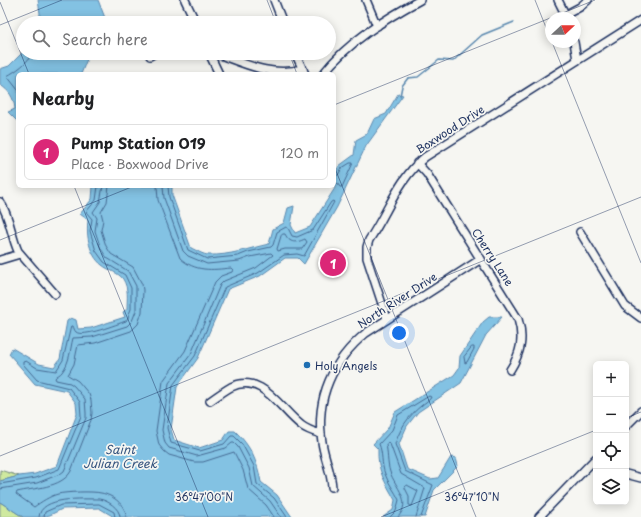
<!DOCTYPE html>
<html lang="en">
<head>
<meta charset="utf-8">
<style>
	:root { --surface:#fff; --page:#f6f6f6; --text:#202124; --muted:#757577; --line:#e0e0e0; --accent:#db2777 }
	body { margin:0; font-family:"Playpen Sans",sans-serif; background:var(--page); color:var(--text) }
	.controls { position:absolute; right:12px; bottom:12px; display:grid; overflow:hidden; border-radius:6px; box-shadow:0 2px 10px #0003 }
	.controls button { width:36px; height:36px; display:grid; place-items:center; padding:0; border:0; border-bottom:1px solid var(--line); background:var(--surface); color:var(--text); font:20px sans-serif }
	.compass { position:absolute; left:545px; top:12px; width:36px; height:36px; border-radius:50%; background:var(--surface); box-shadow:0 2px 10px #0003; rotate:68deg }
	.you { position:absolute; left:399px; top:333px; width:14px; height:14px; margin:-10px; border:3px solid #fff; border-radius:50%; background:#1a73e8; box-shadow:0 0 0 6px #1a73e833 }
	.badge { display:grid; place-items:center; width:26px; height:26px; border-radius:50%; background:var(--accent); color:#fff; font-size:13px; font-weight:700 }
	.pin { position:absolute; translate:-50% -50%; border:2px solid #fff; box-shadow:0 1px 4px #0006 }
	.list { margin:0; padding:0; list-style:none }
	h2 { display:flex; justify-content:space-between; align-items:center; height:52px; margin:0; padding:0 16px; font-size:17px }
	h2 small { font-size:13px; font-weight:400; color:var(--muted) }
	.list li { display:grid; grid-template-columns:26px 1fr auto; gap:12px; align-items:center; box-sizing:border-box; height:56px; margin:0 8px 8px; padding:0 8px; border:1px solid var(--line); border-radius:6px }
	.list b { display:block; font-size:15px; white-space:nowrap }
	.list p { margin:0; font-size:13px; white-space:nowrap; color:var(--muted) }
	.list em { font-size:13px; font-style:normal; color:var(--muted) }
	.icon { flex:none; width:22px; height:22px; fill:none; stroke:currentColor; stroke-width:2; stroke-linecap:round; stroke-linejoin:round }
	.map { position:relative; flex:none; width:641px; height:517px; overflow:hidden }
	.search { position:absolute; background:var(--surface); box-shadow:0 2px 10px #0003; left:16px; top:16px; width:320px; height:44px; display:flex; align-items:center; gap:10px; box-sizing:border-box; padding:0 14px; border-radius:22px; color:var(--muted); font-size:15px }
	.panel { position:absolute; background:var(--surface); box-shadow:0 2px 10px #0003; left:16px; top:72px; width:320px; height:116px; border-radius:6px }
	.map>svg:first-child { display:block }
	.green { fill:#cfe99f; stroke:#758c7e }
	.water { fill:#83c2e3; stroke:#5987ae }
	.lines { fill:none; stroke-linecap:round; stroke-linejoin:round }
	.shore { stroke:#456a93; stroke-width:1 }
	.stream { stroke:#5987ae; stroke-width:1.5 }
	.street-casing { stroke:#1b2f5e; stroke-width:10 }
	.street { stroke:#f6f6f2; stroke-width:7 }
	.ticks { fill:none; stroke:#1b2f5e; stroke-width:1; stroke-opacity:0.45 }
	.poi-dot { fill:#1f6fb2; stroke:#f6f6f2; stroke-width:1.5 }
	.labels { text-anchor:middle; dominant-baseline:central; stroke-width:3.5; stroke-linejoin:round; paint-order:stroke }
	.street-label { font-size:11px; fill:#1b2f5e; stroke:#f6f6f2 }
	.poi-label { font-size:11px; fill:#1b2f5e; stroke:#f6f6f2; text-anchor:start }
	.water-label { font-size:12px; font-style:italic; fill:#35547f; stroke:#f6f6f2 }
	.ticks-label { font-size:10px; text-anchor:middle; fill:#1b2f5e; stroke:#f6f6f2; stroke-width:3.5; stroke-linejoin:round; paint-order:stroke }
</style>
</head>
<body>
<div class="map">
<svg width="641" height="517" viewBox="0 0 641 517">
	<rect width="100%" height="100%" fill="#f6f6f2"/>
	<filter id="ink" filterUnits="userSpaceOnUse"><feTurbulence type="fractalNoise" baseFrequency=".025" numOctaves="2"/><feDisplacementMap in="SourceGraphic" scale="8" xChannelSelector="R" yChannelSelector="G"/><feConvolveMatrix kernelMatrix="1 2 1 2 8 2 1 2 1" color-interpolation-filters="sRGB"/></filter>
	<g filter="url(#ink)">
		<g class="green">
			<polygon points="0,470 19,476 0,481"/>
			<polygon points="0,502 23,517 0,517"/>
		</g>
		<g class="water">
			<polygon points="38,0 98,0 107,23 39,23 40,13"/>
			<path d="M23,52l68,1 -4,6 -6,15h-63v48l-10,-10 7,-3c-1,-11 -6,-19 -15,-24v-16l9,-3z"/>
			<path d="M398,94l5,1 -37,51 -29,61 -33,57 -6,-6h-13l-25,18 -32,13 -30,69 -21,29 -6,42 3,11 25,8 24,-8 6,-9h6c16,15 22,30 26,51l16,13 15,22h-178l-15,-9 -37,1 -12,6 -10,2h-17l-23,-15v-21l19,-5 16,-2 22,-8 20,-52 -1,-11 -9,-12 -32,-7 -26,-30 3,-6 27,16 15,3 6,-8 7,-38 4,-3 5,2 2,9 13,-1 34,-11 -2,-5 4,-3c0,-11 2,-20 -4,-30 -4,-6 -15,-9 -21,-14 -13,-10 -16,-30 -14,-45l-8,-6 12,-15 1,-13h79v9l19,53c5,2 12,7 18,7 20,1 41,-7 60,-11l4,-15 11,-6 4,-15 6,-2 -3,19 4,8 15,-6 25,-39v-15l4,-7 15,-11 2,-15 11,-6 7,-15 12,-5z"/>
			<path d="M489,317h13l-16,18 -25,48 -43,29 -11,14 -8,18 8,25 23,10 8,-1 13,-21 5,1 2,8 -24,24 -9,27h-42l10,-7 2,-10c-10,-18 -18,-29 -17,-51l-5,-5 15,-16 7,-16 59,-37 5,-7 1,-12 23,-34z"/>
		</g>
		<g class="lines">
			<g class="shore">
				<path d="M18,90l-11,-14c9,-5 21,-13 25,-23"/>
				<polyline points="334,176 338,175 342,168 350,163 353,163 342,187 340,187 337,183 334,182"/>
				<path d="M109,186l-2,16 -6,10 2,8 -2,10 5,16 5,8 22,13 9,17 1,6 -1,22 -4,12 -7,7 -36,12 -17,2 -4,19 -6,11 10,6 11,13 2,6 1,13 -1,7 -20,51c-9,17 -38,17 -54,21l-1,2 18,13c7,-5 16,-11 24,-13 8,-2 35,-3 43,-1 12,2 25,12 25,24"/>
				<path d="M157,186l1,14 22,58c15,14 32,12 51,10l2,2 -1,2 -11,4 -6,6 -30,69 -22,30 -7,50 3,14 5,6 5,4 25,7h9l31,-10 9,18 5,19 18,16 8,12"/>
				<polyline points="163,186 164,198 183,251 188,256 207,264 239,261 250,257 271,253 273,255 256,268 224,281 220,285 191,354 169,383 162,430 165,443 169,448 197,456 226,448 232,443 234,443 238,447 249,468 253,486 270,501 281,517"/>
				<polyline points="168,186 169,197 188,250 207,259 238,256 248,252 271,247 273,245 277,232 286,227 288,228 292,236 297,237 313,230 331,202 333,201 334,202 304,256 297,254 284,255 258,273 225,287 195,356 173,385 167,428 171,443 200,451 224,444 231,436 234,436 242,444 254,466 257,484 274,498 287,517"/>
				<path d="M283,234h2c5,10 11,9 20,5l2,3 -5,7h-17l-7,2 -1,-2 4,-13z"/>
				<polygon points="472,347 474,347 474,349 467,362 465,363 464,357"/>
				<path d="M0,484l36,-6 23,-9 22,-53 -1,-14 -11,-14 -32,-8 -14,-16v-2l3,-1 11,7 19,3 7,-11 8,-34h2c1,2 1,4 3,6 7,6 41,-8 50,-11l2,-3 1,-4 2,-5v-21l-6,-13 -21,-13 -8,-11 -6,-20 2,-12 -6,-7 10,-12 2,-14"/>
				<polygon points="407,485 418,491 412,506 409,505 409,496 405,488"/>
				<path d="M0,489l37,-6 23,-9 4,-3 22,-53v-5l-1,-14 -11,-13 -4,-3 -14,-3 -1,-2c2,-3 5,-3 7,-6 8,-10 8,-22 11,-34l19,-1 35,-11 5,-5 4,-10v-25l-8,-15 -21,-13 -6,-9 -6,-18 2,-13 -4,-6 7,-10 3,-16"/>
				<path d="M39,517c1,-21 45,-18 60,-18 8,1 21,9 21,18"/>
				<polyline points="44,517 45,512 61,505 99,504 114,512 115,517"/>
				<path d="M390,517l6,-6 3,-11c-4,-9 -11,-17 -14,-26 -4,-10 -2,-21 -6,-30l13,-14 6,-15 31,-19 2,1 -1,2c-18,13 -28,24 -35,45l10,27 28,14 -12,32"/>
				<path d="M398,517c15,-16 -3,-30 -8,-45 -3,-9 -2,-20 -4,-27l2,-3 2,2 11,30 24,14 -9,29"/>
			</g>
			<polyline class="stream" points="400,96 402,86 408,78 418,77 439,60 453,61 482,35 514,22"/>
			<g class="street-casing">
				<g id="street">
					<polyline points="185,0 196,23"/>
					<polyline points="274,0 283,23"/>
					<polyline points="366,0 377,26"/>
					<polyline points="558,0 567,18"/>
					<polyline points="565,15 580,7 588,0"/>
					<polyline points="574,42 577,60"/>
					<polyline points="209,53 219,74"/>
					<path d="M215,53c31,11 54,24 88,16"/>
					<polyline points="295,53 305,74"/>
					<polyline points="150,56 155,53"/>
					<path d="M323,74c25,-32 62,-55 97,-74"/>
					<path d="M417,163l10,11 91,145c6,19 3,34 -8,51"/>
					<path d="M0,202c10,14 11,34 18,49l37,43"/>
					<polyline points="580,232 625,306 641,318"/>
					<polyline points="0,260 20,254"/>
					<path d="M387,319l-20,-61v-11l2,-7c19,-28 29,-61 56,-83l216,-137"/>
					<path d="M210,401c7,-5 14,-10 21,-14 31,-15 49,22 70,38 6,5 13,7 20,9"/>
					<polyline points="626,426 641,411"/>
					<polyline points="626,474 641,478"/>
					<path d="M332,487c-1,-16 -8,-30 -10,-45 -7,-44 11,-82 44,-109l115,-74"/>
					<polyline points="539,517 596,458"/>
				</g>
			</g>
			<use href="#street" class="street"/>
		</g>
	</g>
	<path class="ticks" d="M267,0l9,23M535,0l16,40M0,2l29,72M0,25l62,-25M552,42l89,221M289,53l8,21M334,105l261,-105M334,166l142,351M74,186l134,331M0,240l134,-54M626,418l15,-6M0,456l641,-259M381,517l215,-87"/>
	<circle class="poi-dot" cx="307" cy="365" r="4"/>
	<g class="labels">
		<g class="street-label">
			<text transform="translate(450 129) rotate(-33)">Boxwood Drive</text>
			<text transform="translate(493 257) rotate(57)">Cherry Lane</text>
			<text transform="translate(397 300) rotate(-33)">North River Drive</text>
		</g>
		<g class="poi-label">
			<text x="315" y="365">Holy Angels</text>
		</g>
		<g class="water-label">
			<text x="120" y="449">Saint<tspan x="120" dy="14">Julian Creek</tspan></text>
		</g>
	</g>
	<g class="ticks-label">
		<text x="204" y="501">36°47'00"N</text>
		<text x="472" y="501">36°47'10"N</text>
	</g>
</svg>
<div class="controls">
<button>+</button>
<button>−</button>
<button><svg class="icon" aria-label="locate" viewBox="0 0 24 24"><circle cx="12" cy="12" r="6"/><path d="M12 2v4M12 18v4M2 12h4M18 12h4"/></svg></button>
<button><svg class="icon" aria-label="layers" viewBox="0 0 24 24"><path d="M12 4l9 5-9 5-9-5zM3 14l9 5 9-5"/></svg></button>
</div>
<svg class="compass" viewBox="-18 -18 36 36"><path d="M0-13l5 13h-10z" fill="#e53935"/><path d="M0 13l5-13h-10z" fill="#757577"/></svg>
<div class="you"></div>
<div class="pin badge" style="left:333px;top:263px">1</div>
<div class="search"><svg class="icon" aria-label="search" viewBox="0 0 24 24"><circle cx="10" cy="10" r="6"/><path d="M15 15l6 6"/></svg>Search here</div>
<section class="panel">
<h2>Nearby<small></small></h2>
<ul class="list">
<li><span class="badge">1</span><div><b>Pump Station 019</b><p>Place · Boxwood Drive</p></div><em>120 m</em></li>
</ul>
</section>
</div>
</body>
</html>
